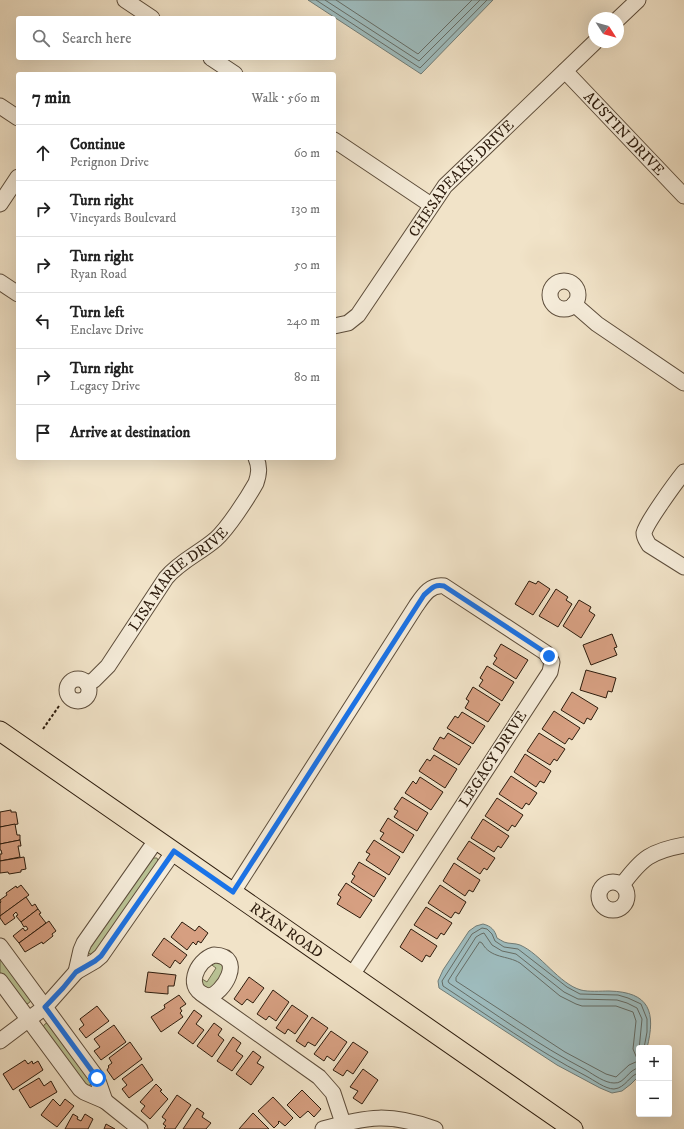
<!DOCTYPE html>
<html lang="en">
<head>
<meta charset="utf-8">
<style>
	:root { --surface:#fff; --page:#f6f6f6; --text:#222; --muted:#767676; --line:#e0e0e0 }
	body { margin:0; font-family:"IM FELL DW Pica",serif; background:var(--page); color:var(--text) }
	.controls { position:absolute; right:12px; bottom:12px; display:grid; overflow:hidden; border-radius:4px; box-shadow:0 4px 16px #0002 }
	.controls button { width:36px; height:36px; display:grid; place-items:center; padding:0; border:0; border-bottom:1px solid var(--line); background:var(--surface); color:var(--text); font:20px sans-serif }
	.compass { position:absolute; left:588px; top:12px; width:36px; height:36px; border-radius:50%; background:var(--surface); box-shadow:0 4px 16px #0002; rotate:126deg }
	.stop { position:absolute; width:12px; height:12px; margin:-9px; border:3px solid #1a73e8; border-radius:50%; background:#fff }
	.stop.end { background:#1a73e8; border-color:#fff; box-shadow:0 1px 4px #0008 }
	.list { margin:0; padding:0; list-style:none }
	h2 { display:flex; justify-content:space-between; align-items:center; height:52px; margin:0; padding:0 16px; font-size:17px }
	h2 small { font-size:13px; font-weight:400; color:var(--muted) }
	.list li { display:grid; grid-template-columns:26px 1fr auto; gap:12px; align-items:center; box-sizing:border-box; height:56px; padding:0 16px; border-top:1px solid var(--line) }
	.list b { display:block; font-size:15px; white-space:nowrap }
	.list p { margin:0; font-size:13px; white-space:nowrap; color:var(--muted) }
	.list em { font-size:13px; font-style:normal; color:var(--muted) }
	.icon { flex:none; width:22px; height:22px; fill:none; stroke:currentColor; stroke-width:2; stroke-linecap:round; stroke-linejoin:round }
	.map { position:relative; flex:none; width:684px; height:1129px; overflow:hidden }
	.search { position:absolute; background:var(--surface); box-shadow:0 4px 16px #0002; left:16px; top:16px; width:320px; height:44px; display:flex; align-items:center; gap:10px; box-sizing:border-box; padding:0 14px; border-radius:4px; color:var(--muted); font-size:15px }
	.panel { position:absolute; background:var(--surface); box-shadow:0 4px 16px #0002; left:16px; top:72px; width:320px; height:388px; border-radius:4px }
	.map>svg:first-child { display:block }
	.green { fill:#bac496; stroke:#737051 }
	.water { fill:#9ebcbe; stroke:#707c77 }
	.lines { fill:none; stroke-linecap:round; stroke-linejoin:round }
	.shore { stroke:#656c65; stroke-width:1 }
	.building { fill:#d69f81; stroke:#2c1b0c }
	.minor-casing { stroke:#5d4d3b; stroke-width:17 }
	.major-casing { stroke:#2c1b0c; stroke-width:21 }
	.path { stroke:#2c1b0c; stroke-width:2; stroke-dasharray:3 2; stroke-linecap:butt }
	.minor { stroke:#f6eddb; stroke-width:15 }
	.major { stroke:#f1e3c8; stroke-width:19 }
	.route { stroke:#1a73e8; stroke-width:5 }
	.labels { text-anchor:middle; dominant-baseline:central; stroke-width:3; stroke-linejoin:round; paint-order:stroke }
	.street-label { font-size:15px; fill:#2c1b0c; stroke:#f6eddb }
</style>
</head>
<body>
<div class="map">
<svg width="684" height="1129" viewBox="0 0 684 1129">
	<rect width="100%" height="100%" fill="#f1e3c8"/>
	<filter id="stains"><feTurbulence type="fractalNoise" baseFrequency=".005" numOctaves="4"/><feColorMatrix values="0 0 0 0 .2 0 0 0 0 .09 0 0 0 0 .02 0 0 0 .5 -.17"/></filter>
	<radialGradient id="worn" r=".72"><stop offset=".6" stop-color="#630" stop-opacity="0"/><stop offset="1" stop-color="#630" stop-opacity=".3"/></radialGradient>
	<g class="green">
		<polygon points="153,858 157,858 158,861 95,954 90,954 88,952 88,948 150,859"/>
		<polygon points="0,953 31,1000 29,1003 26,1004 0,974"/>
		<path d="M214,960l11,7c-1,9 -7,19 -16,23l-6,-2 -4,-11 8,5 9,-14 -7,-5z"/>
		<polygon points="47,1023 50,1023 92,1082 90,1085 85,1086 42,1028 45,1024"/>
	</g>
	<g class="water">
		<polygon points="308,0 493,0 421,74"/>
		<path d="M483,924c8,2 12,6 14,14 2,1 5,3 7,4 5,2 11,1 16,3 21,9 39,39 61,45 7,2 20,1 28,1 41,1 47,21 38,57h-8v28l-8,8 -9,7 -10,2 -12,-5 -43,-23 -118,-77 -1,-7 5,-11 26,-39 7,-5z"/>
	</g>
	<g class="lines">
		<g class="shore">
			<polyline points="316,0 420,68 487,0"/>
			<polyline points="325,0 419,61 480,0"/>
			<polyline points="336,0 418,54 472,0"/>
			<path d="M480,942l2,1c9,16 25,12 38,20l40,33 16,8 6,2h34l17,6 3,9 -3,28 5,12 -9,4 -13,12 -10,-3 -41,-22 -109,-71v-3z"/>
			<path d="M639,1050l3,-31 -5,-11 -10,-5 -10,-3 -39,-1 -14,-7 -48,-38 -14,-3 -10,-6 -8,-12 -3,1 -5,3 -28,44 1,2c45,30 89,62 137,87 8,5 19,13 28,13 11,1 14,-14 25,-15"/>
			<path d="M639,1073c-9,1 -13,15 -25,16 -9,0 -20,-9 -28,-13 -50,-26 -96,-59 -143,-90l-1,-5 30,-47 10,-6 5,1 5,5 3,7 9,6 14,2 49,38 13,7 38,1 10,3 13,6 6,15v13l-3,16"/>
		</g>
	</g>
	<g class="building">
		<polygon points="529,581 536,584 538,581 550,589 533,615 515,604"/>
		<polygon points="556,589 568,597 566,600 572,604 558,627 539,616"/>
		<polygon points="579,600 591,607 589,611 595,615 581,638 563,626"/>
		<polygon points="612,634 617,647 614,648 617,655 591,665 583,645"/>
		<polygon points="501,644 528,660 516,679 493,664 497,658 494,656"/>
		<polygon points="487,666 514,682 502,701 479,686 483,680 480,678"/>
		<polygon points="586,670 616,678 612,692 608,691 606,698 580,690"/>
		<polygon points="473,687 500,704 488,722 465,708 469,701 466,699"/>
		<polygon points="572,692 598,708 591,720 587,718 584,724 561,710"/>
		<polygon points="554,711 580,728 572,740 569,738 565,744 542,729"/>
		<polygon points="462,712 485,726 473,744 447,728 455,716 458,718"/>
		<polygon points="448,733 471,747 459,765 433,749 440,737 444,739"/>
		<polygon points="539,733 565,749 557,761 554,759 550,765 527,751"/>
		<polygon points="525,754 551,771 544,783 540,781 536,787 514,772"/>
		<polygon points="434,755 457,769 445,788 419,771 427,759 430,761"/>
		<polygon points="511,776 537,793 529,805 526,803 522,809 499,794"/>
		<polygon points="420,777 443,792 431,810 405,793 413,781 416,784"/>
		<polygon points="402,797 428,813 417,831 394,817 398,811 394,809"/>
		<polygon points="497,798 523,815 515,827 512,825 508,831 485,816"/>
		<polygon points="11,810 11,812 16,812 18,824 0,827 0,812"/>
		<polygon points="388,818 414,835 403,853 380,839 384,833 380,831"/>
		<polygon points="483,819 509,836 501,848 498,846 494,852 471,838"/>
		<polygon points="15,824 17,835 20,835 20,840 0,844 0,827"/>
		<polygon points="20,840 21,846 18,846 20,857 0,861 0,854 2,854 1,850 0,850 0,844"/>
		<polygon points="374,840 400,857 389,875 366,860 370,854 366,852"/>
		<polygon points="469,841 495,858 487,870 484,868 480,874 457,859"/>
		<polygon points="24,857 26,869 21,870 21,872 9,874 8,872 0,873 0,861"/>
		<polygon points="359,862 386,878 374,897 351,882 355,876 352,874"/>
		<polygon points="454,863 480,880 473,892 469,890 465,896 443,881"/>
		<polygon points="346,883 372,900 360,918 337,904 341,897 338,895"/>
		<polygon points="21,885 29,895 0,916 0,903 1,902 0,900 7,895 6,893 16,886 17,888"/>
		<polygon points="440,885 466,902 459,914 455,912 451,918 428,903"/>
		<polygon points="26,897 32,906 35,904 38,909 21,922 16,916 18,915 16,912 13,915 15,918 5,925 0,918 0,916"/>
		<polygon points="426,907 452,923 444,935 441,933 437,939 414,925"/>
		<polygon points="38,909 41,913 39,914 46,923 19,943 13,936 23,928 25,931 28,929 26,926 24,927 21,922"/>
		<polygon points="49,921 56,931 52,934 53,936 43,944 42,942 25,952 19,943"/>
		<polygon points="182,922 195,931 199,926 208,933 201,943 198,941 196,945 193,942 187,950 171,937"/>
		<polygon points="411,929 437,946 430,957 426,955 422,962 400,947"/>
		<polygon points="164,938 187,955 180,964 175,960 170,968 152,955"/>
		<polygon points="148,972 176,975 174,986 168,986 168,994 145,992"/>
		<polygon points="249,977 264,988 253,1003 247,999 242,1005 234,999"/>
		<polygon points="273,990 289,1002 276,1021 269,1016 266,1020 257,1014"/>
		<polygon points="179,995 186,1004 180,1008 182,1011 180,1013 183,1017 161,1032 151,1017 165,1008 164,1005"/>
		<polygon points="292,1005 308,1016 295,1034 288,1029 285,1034 276,1028"/>
		<polygon points="97,1006 109,1021 86,1038 79,1029 84,1025 80,1019"/>
		<polygon points="194,1010 202,1016 196,1024 204,1030 193,1044 178,1033"/>
		<polygon points="312,1017 328,1028 315,1046 308,1042 305,1047 296,1041"/>
		<polygon points="214,1023 222,1029 218,1035 224,1040 212,1057 197,1046"/>
		<polygon points="114,1025 126,1042 101,1060 94,1051 100,1047 94,1039"/>
		<polygon points="331,1031 347,1042 334,1061 327,1056 324,1061 314,1054"/>
		<polygon points="233,1037 241,1043 236,1051 243,1056 232,1071 217,1061"/>
		<polygon points="130,1042 142,1059 114,1080 107,1070 109,1067 108,1066 112,1063 109,1058"/>
		<polygon points="353,1042 368,1052 353,1074 347,1070 343,1076 333,1070"/>
		<polygon points="253,1051 261,1057 257,1063 264,1067 251,1085 236,1074"/>
		<polygon points="25,1060 28,1064 32,1061 33,1064 38,1061 43,1070 13,1090 3,1074"/>
		<polygon points="142,1064 153,1080 129,1098 122,1089 127,1085 122,1079"/>
		<polygon points="363,1069 378,1080 362,1104 353,1098 358,1091 350,1087"/>
		<polygon points="39,1078 44,1086 51,1081 57,1092 30,1108 19,1090"/>
		<polygon points="156,1084 162,1090 160,1091 168,1099 150,1119 141,1111 145,1106 140,1102"/>
		<polygon points="302,1090 321,1109 314,1117 308,1111 300,1118 287,1105"/>
		<polygon points="177,1095 191,1105 175,1129 165,1129 164,1128 166,1126 163,1124 166,1120 162,1117"/>
		<polygon points="273,1097 293,1118 285,1126 279,1121 278,1122 279,1123 274,1128 258,1111"/>
		<polygon points="53,1099 60,1106 65,1099 74,1106 57,1127 41,1115"/>
		<polygon points="197,1108 204,1113 202,1117 211,1123 206,1129 183,1129"/>
		<polygon points="253,1113 269,1129 239,1129"/>
		<polygon points="73,1114 78,1117 77,1119 81,1121 85,1114 93,1119 88,1129 65,1129"/>
		<polygon points="106,1124 115,1129 104,1129"/>
	</g>
	<g class="lines">
		<g class="minor-casing">
			<g id="minor">
				<polyline points="125,0 152,18"/>
				<polyline points="618,19 638,0"/>
				<polyline points="211,58 235,74"/>
				<path id="s1" d="M565,71l119,125"/>
				<polyline points="0,106 18,118"/>
				<polyline points="334,140 431,205"/>
				<polyline points="0,204 18,177"/>
				<circle cx="564" cy="295" r="14"/>
				<polyline points="0,282 18,294"/>
				<polyline points="574,304 597,324 684,383"/>
				<path id="s2" d="M334,326l14,-3 10,-8 87,-129 150,-144"/>
				<path d="M684,472c-8,10 -38,51 -40,61 0,5 3,8 5,12l35,22"/>
				<circle cx="78" cy="690" r="11"/>
				<path id="s3" d="M87,684l7,-4 14,-14 58,-88c14,-17 34,-25 50,-39 12,-11 31,-40 40,-56 3,-9 4,-16 0,-25"/>
				<polyline points="157,839 84,943 81,950 76,972 95,961 101,956 174,851"/>
				<circle cx="613" cy="896" r="14"/>
				<path d="M622,885c20,-27 29,-34 62,-40"/>
				<path d="M233,892l183,-286c7,-10 14,-22 28,-20l102,67 6,9 -2,10 -198,303"/>
				<polyline points="0,946 97,1078 105,1101 84,1092 80,1089 0,981"/>
				<path d="M214,955c33,1 8,40 -5,41 -26,-5 -13,-36 5,-41z"/>
				<polyline points="202,994 319,1077 333,1093 343,1123"/>
				<polyline points="0,1041 45,1007 76,972"/>
				<polyline points="105,1101 140,1129"/>
				<path d="M323,1129c45,-13 67,-16 112,0"/>
			</g>
		</g>
		<g class="major-casing">
			<g id="major">
				<path id="s4" d="M0,731l573,398"/>
			</g>
		</g>
		<polyline class="path" points="43,729 59,706"/>
		<use href="#minor" class="minor"/>
		<use href="#major" class="major"/>
	</g>
	<g class="lines">
		<path class="route" d="M97,1078l-52,-71 18,-19 13,-16 19,-11 6,-5 73,-105 59,41 191,-297c8,-7 10,-11 20,-9l102,67 3,3"/>
	</g>
	<g class="labels">
		<g class="street-label">
			<text stroke="none"><textPath href="#s1" startOffset="86">AUSTIN DRIVE</textPath></text>
			<text stroke="none"><textPath href="#s2" startOffset="199">CHESAPEAKE DRIVE</textPath></text>
			<text stroke="none"><textPath href="#s3" startOffset="141">LISA MARIE DRIVE</textPath></text>
			<text transform="translate(493 759) rotate(-57)">LEGACY DRIVE</text>
			<text stroke="none"><textPath href="#s4" startOffset="349">RYAN ROAD</textPath></text>
		</g>
	</g>
	<rect width="100%" height="100%" filter="url(#stains)"/>
	<rect width="100%" height="100%" fill="url(#worn)"/>
</svg>
<div class="controls">
<button>+</button>
<button>−</button>
</div>
<svg class="compass" viewBox="-18 -18 36 36"><path d="M0-13l5 13h-10z" fill="#e53935"/><path d="M0 13l5-13h-10z" fill="#767676"/></svg>
<div class="stop" style="left:97px;top:1078px"></div>
<div class="stop end" style="left:549px;top:656px"></div>
<div class="search"><svg class="icon" aria-label="search" viewBox="0 0 24 24"><circle cx="10" cy="10" r="6"/><path d="M15 15l6 6"/></svg>Search here</div>
<section class="panel">
<h2>7 min<small>Walk · 560 m</small></h2>
<ul class="list">
<li><svg class="icon" aria-label="ahead" viewBox="0 0 24 24"><path d="M12 20V5M6 11l6-6 6 6"/></svg><div><b>Continue</b><p>Perignon Drive</p></div><em>60 m</em></li>
<li><svg class="icon" aria-label="right" viewBox="0 0 24 24"><path d="M7 20v-9h11M14 6l5 5-5 5"/></svg><div><b>Turn right</b><p>Vineyards Boulevard</p></div><em>130 m</em></li>
<li><svg class="icon" aria-label="right" viewBox="0 0 24 24"><path d="M7 20v-9h11M14 6l5 5-5 5"/></svg><div><b>Turn right</b><p>Ryan Road</p></div><em>50 m</em></li>
<li><svg class="icon" aria-label="left" viewBox="0 0 24 24"><path d="M17 20v-9H6M10 6l-5 5 5 5"/></svg><div><b>Turn left</b><p>Enclave Drive</p></div><em>240 m</em></li>
<li><svg class="icon" aria-label="right" viewBox="0 0 24 24"><path d="M7 20v-9h11M14 6l5 5-5 5"/></svg><div><b>Turn right</b><p>Legacy Drive</p></div><em>80 m</em></li>
<li><svg class="icon" aria-label="arrive" viewBox="0 0 24 24"><path d="M6 21V4h12l-3 4 3 4H6"/></svg><div><b>Arrive at destination</b></div></li>
</ul>
</section>
</div>
</body>
</html>
